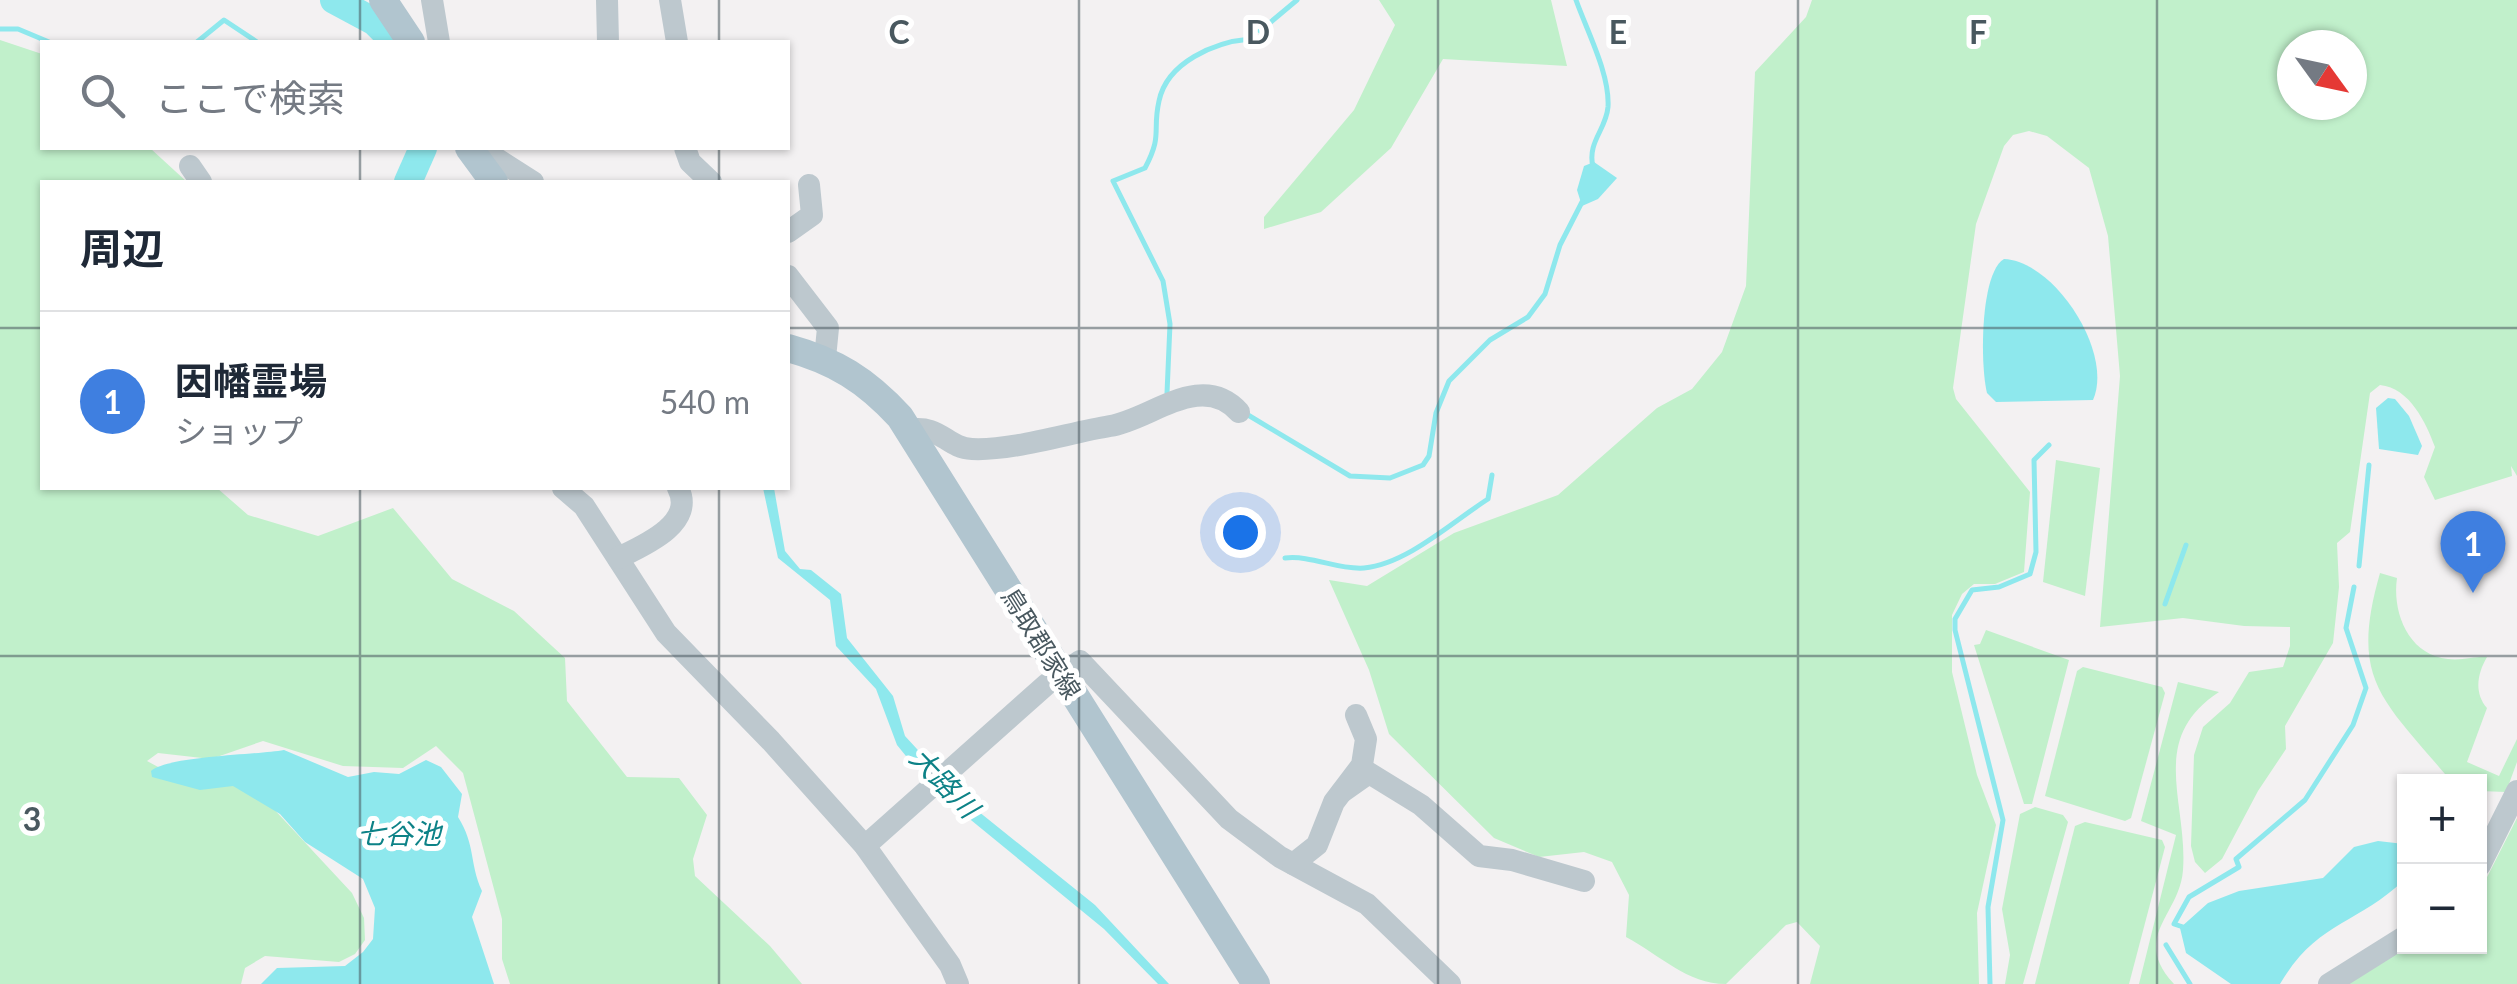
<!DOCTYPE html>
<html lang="ja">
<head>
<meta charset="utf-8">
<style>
	:root { --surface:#fff; --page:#f6f6f7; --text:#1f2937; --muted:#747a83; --line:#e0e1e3; --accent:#111827 }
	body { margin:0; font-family:Lato,"Noto Sans JP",sans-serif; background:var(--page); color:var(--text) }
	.controls { position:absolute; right:30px; bottom:30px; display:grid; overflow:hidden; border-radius:0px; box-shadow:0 2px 8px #0004 }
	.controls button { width:90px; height:90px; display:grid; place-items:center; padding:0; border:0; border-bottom:2px solid var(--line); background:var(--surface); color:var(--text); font:50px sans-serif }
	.compass { position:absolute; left:2277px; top:30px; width:90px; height:90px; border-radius:50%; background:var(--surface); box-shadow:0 2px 8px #0004; rotate:123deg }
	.you { position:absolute; left:1240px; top:532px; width:35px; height:35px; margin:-25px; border:8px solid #fff; border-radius:50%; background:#1a73e8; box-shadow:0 0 0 15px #1a73e833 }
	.badge { display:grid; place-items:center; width:65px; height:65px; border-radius:50%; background:var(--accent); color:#fff; font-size:32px; font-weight:700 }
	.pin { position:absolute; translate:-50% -82px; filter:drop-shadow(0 2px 5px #0008) }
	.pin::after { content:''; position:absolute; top:52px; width:35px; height:30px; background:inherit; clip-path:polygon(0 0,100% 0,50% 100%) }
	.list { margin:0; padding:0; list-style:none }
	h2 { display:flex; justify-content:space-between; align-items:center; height:130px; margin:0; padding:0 40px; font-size:42px }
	h2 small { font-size:32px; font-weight:400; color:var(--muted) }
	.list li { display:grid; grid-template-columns:65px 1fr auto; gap:30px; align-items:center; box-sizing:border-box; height:180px; padding:0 40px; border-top:2px solid var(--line) }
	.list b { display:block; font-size:38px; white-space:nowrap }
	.list p { margin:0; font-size:32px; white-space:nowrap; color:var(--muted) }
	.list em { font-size:32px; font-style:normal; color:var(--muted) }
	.icon { flex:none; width:55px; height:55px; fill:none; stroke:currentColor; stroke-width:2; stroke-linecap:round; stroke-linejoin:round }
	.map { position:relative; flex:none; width:2517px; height:984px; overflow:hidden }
	.search { position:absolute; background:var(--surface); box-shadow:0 2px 8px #0004; left:40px; top:40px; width:750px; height:110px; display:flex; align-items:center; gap:25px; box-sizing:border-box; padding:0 35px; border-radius:0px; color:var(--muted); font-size:38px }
	.panel { position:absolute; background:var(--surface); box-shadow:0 2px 8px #0004; left:40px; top:180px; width:750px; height:310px; border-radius:0px }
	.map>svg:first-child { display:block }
	.green { fill:#c1f0cb; fill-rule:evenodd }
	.water { fill:#8ee8ed }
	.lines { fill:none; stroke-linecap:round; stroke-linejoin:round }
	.stream { stroke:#8ee8ed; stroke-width:5 }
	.river { stroke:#8ee8ed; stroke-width:28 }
	.minor { stroke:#bdc8ce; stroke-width:22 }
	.major { stroke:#b1c5cf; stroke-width:28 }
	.grid { fill:none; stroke:#49585f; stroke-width:2.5; stroke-opacity:0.55 }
	.labels { text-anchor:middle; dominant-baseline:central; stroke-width:10; stroke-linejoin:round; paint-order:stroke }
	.street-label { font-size:25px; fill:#49585f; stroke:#fff }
	.water-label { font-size:28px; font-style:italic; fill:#0d8287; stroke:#fff }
	.grid-label { font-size:32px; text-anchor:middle; font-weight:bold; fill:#49585f; stroke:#fff; stroke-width:10; stroke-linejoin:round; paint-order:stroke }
</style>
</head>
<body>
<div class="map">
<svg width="2517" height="984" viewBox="0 0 2517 984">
	<rect width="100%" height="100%" fill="#f3f1f2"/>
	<g class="green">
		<polygon points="1379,0 1551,0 1567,66 1443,59 1391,148 1321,212 1264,229 1264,217 1354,110 1395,25"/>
		<path d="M1812,0h705v476l-6,-10 1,10 -77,24 -11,-23 11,-30c-9,-24 -25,-59 -55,-62l-10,8 -20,139 -13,11 2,44 -6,56 -48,83 1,23 -28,42 -36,68 -17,14 -10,-11 -4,-16 3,-91 9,-28 27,-24 19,-31 34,-5 7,-21v-19l-46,-1 -61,-8 -83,9 20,-251 -12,-140 -19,-68 -42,-32 -18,-5 -16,4 -9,11 -28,78 -23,164 3,11 74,93 -6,80 -29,12h-21l-12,10 -10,21v57l25,103 19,50 -19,88 2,71h-169l10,-38 -23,-24 -11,3 -60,59c-39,0 -66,-29 -100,-47l3,-42 -17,-33 -28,-10 -45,5 -45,-19 -105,-104 -20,-64 -40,-90 38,6 87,-53 104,-38 99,-87 35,-19 30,-37 24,-66 9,-214 51,-55zM2292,45h60v60h-60z"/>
		<polygon points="0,40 42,54 42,148 150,148 187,182 42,182 42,488 217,488 248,515 318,536 393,508 452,579 514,611 565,658 567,701 627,777 679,778 707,815 693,859 695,876 770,946 802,984 510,984 502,959 502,919 463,773 436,746 403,768 343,766 263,741 211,759 158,753 147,761 173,775 212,772 257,791 352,893 364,918 365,940 355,954 339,962 265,956 245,968 241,984 0,984"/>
		<polygon points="2056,460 2100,468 2085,596 2043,582"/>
		<path d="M2380,573l17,5c-5,34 11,77 51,81 13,2 29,-3 39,-2 -10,17 -13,36 0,51l-20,54 32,14 18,-37v23l-11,30 -26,-1v-9l-23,-1 -12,-7c-65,-77 -95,-96 -65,-201z"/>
		<polygon points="1986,630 2069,660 2032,804 2024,804 1974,645 1980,644"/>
		<polygon points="2083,667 2162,687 2165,693 2131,818 2125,821 2045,796 2077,671"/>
		<path d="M2178,682l41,10c-72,47 -31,110 -36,178 -3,45 -53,67 -9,114h-35l37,-149 -35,-14z"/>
		<polygon points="2035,807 2063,815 2068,822 2023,984 2005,984 2010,955 2002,909 2020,814"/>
		<polygon points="2517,818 2517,984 2347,984 2407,947 2480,946 2480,891"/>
		<polygon points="2085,822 2162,840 2165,847 2129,984 2035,984 2075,826"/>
	</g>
	<g class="water">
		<polygon points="1594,162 1617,178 1598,199 1582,206 1577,190 1584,166"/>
		<path d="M2004,259c51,2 110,94 89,141l-97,2 -9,-9c-7,-28 -7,-120 17,-134z"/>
		<polygon points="2388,398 2395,399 2409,416 2422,446 2418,455 2379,449 2376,408"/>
		<polygon points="763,488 774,488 785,551 800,569 811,570 841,594 847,638 893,696 905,736 963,799 1095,905 1169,984 1158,984 1104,929 955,807 910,761 897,745 876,689 836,646 830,600 778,558"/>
		<path d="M284,750l64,27 26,-5 25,2 27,-14 15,7 21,27 -4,23c18,29 11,45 24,74l-10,26 22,67h-233l16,-16 68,-2 18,-14 10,-13 2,-31 -12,-29 -58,-37 -25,-28 -47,-28 -33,4 -48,-13 -1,-6c17,-15 105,-16 133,-21z"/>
		<path d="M2378,841l26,3v36c-47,45 -87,41 -124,104h-49l-45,-31 -6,-25 28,-25 31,-12 84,-13 31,-31z"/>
	</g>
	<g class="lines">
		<g class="stream">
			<path d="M1576,0c11,31 34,74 32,107 -2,23 -21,35 -15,60"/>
			<polyline points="0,29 18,29 49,42"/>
			<polyline points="1260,31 1297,0"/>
			<polyline points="197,42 224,20 257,42"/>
			<path d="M1167,393l3,-69 -7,-43 -50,-100 32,-13c18,-34 7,-36 14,-67 8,-39 56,-59 91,-62"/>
			<polyline points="1248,415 1350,476 1390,478 1423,465 1429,456 1436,413 1449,381 1490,340 1528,317 1545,294 1560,245 1582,202"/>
			<path d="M1285,558c27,-3 52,12 79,10 43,-4 88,-46 124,-69l4,-24"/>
			<polyline points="2359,566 2369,465"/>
			<polyline points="2165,604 2186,545"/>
			<polyline points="2186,928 2174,924 2189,897 2239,867 2236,859 2305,800 2353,725 2366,688 2346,628 2354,587"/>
			<polyline points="2166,945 2190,984"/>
			<polyline points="1990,984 1988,907 2003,820 1955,630 1955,619 1972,590 1999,587 2030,574 2036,552 2034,460 2049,445"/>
		</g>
		<g class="river">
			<polyline points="334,0 375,22 395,42"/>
			<polyline points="408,182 423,148"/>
		</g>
		<g class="minor">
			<polyline points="432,0 439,42"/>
			<polyline points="607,0 608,42"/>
			<polyline points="670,0 677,42"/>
			<polyline points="480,148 533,182"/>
			<polyline points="685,148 690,162 711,182"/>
			<polyline points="190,166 201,182"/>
			<polyline points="788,232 812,215 809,185"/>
			<polyline points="788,276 828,328 825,358"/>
			<path d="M908,430c33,-6 38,18 64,19 40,2 96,-16 138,-23 40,-6 91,-56 129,-14"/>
			<polyline points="563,488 584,506 666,633 771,741 865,846 950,965 958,984"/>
			<path d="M618,558c27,-13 78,-35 60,-70"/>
			<polyline points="1342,792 1369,773 1421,805 1479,856 1512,860 1584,881"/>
			<polyline points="865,846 1047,684 1080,661 1229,819 1280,857 1367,904 1450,984"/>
			<polyline points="1293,864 1317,845 1334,802 1362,765 1366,739 1356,715"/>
			<polyline points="2480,865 2517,791"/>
			<polyline points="2329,984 2404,937"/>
		</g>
		<g class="major">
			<polyline points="383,0 411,42"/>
			<polyline points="469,148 494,182"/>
			<path d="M788,348c47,13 78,32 112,69l356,567"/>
		</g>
	</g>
	<path class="grid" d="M360,0v42M719,0v42M1079,0v984M1438,0v984M1798,0v984M2157,0v984M360,148v34M719,148v34M0,328h42M788,328h1729M360,488v496M719,488v496M0,656h2517"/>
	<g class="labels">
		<g class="street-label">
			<text transform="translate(1042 643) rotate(58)">鳥取郡家線</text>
		</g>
		<g class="water-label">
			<text transform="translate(945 782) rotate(46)">大路川</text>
			<text x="399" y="833">七谷池</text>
		</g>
	</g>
	<g class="grid-label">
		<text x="899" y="44">C</text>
		<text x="1258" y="44">D</text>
		<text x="1618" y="44">E</text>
		<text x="1978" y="44">F</text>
		<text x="32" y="831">3</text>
	</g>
</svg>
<div class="controls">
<button>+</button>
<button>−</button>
</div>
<svg class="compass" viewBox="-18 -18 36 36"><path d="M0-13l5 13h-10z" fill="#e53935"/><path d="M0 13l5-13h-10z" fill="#747a83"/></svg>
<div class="you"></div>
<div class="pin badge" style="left:2473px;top:593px;background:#3f7fe0">1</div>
<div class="search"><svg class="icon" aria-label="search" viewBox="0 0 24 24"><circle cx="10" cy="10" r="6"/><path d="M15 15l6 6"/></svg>ここで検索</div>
<section class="panel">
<h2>周辺<small></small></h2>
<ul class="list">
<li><span class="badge" style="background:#3f7fe0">1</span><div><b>因幡霊場</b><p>ショップ</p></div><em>540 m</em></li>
</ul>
</section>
</div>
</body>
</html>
